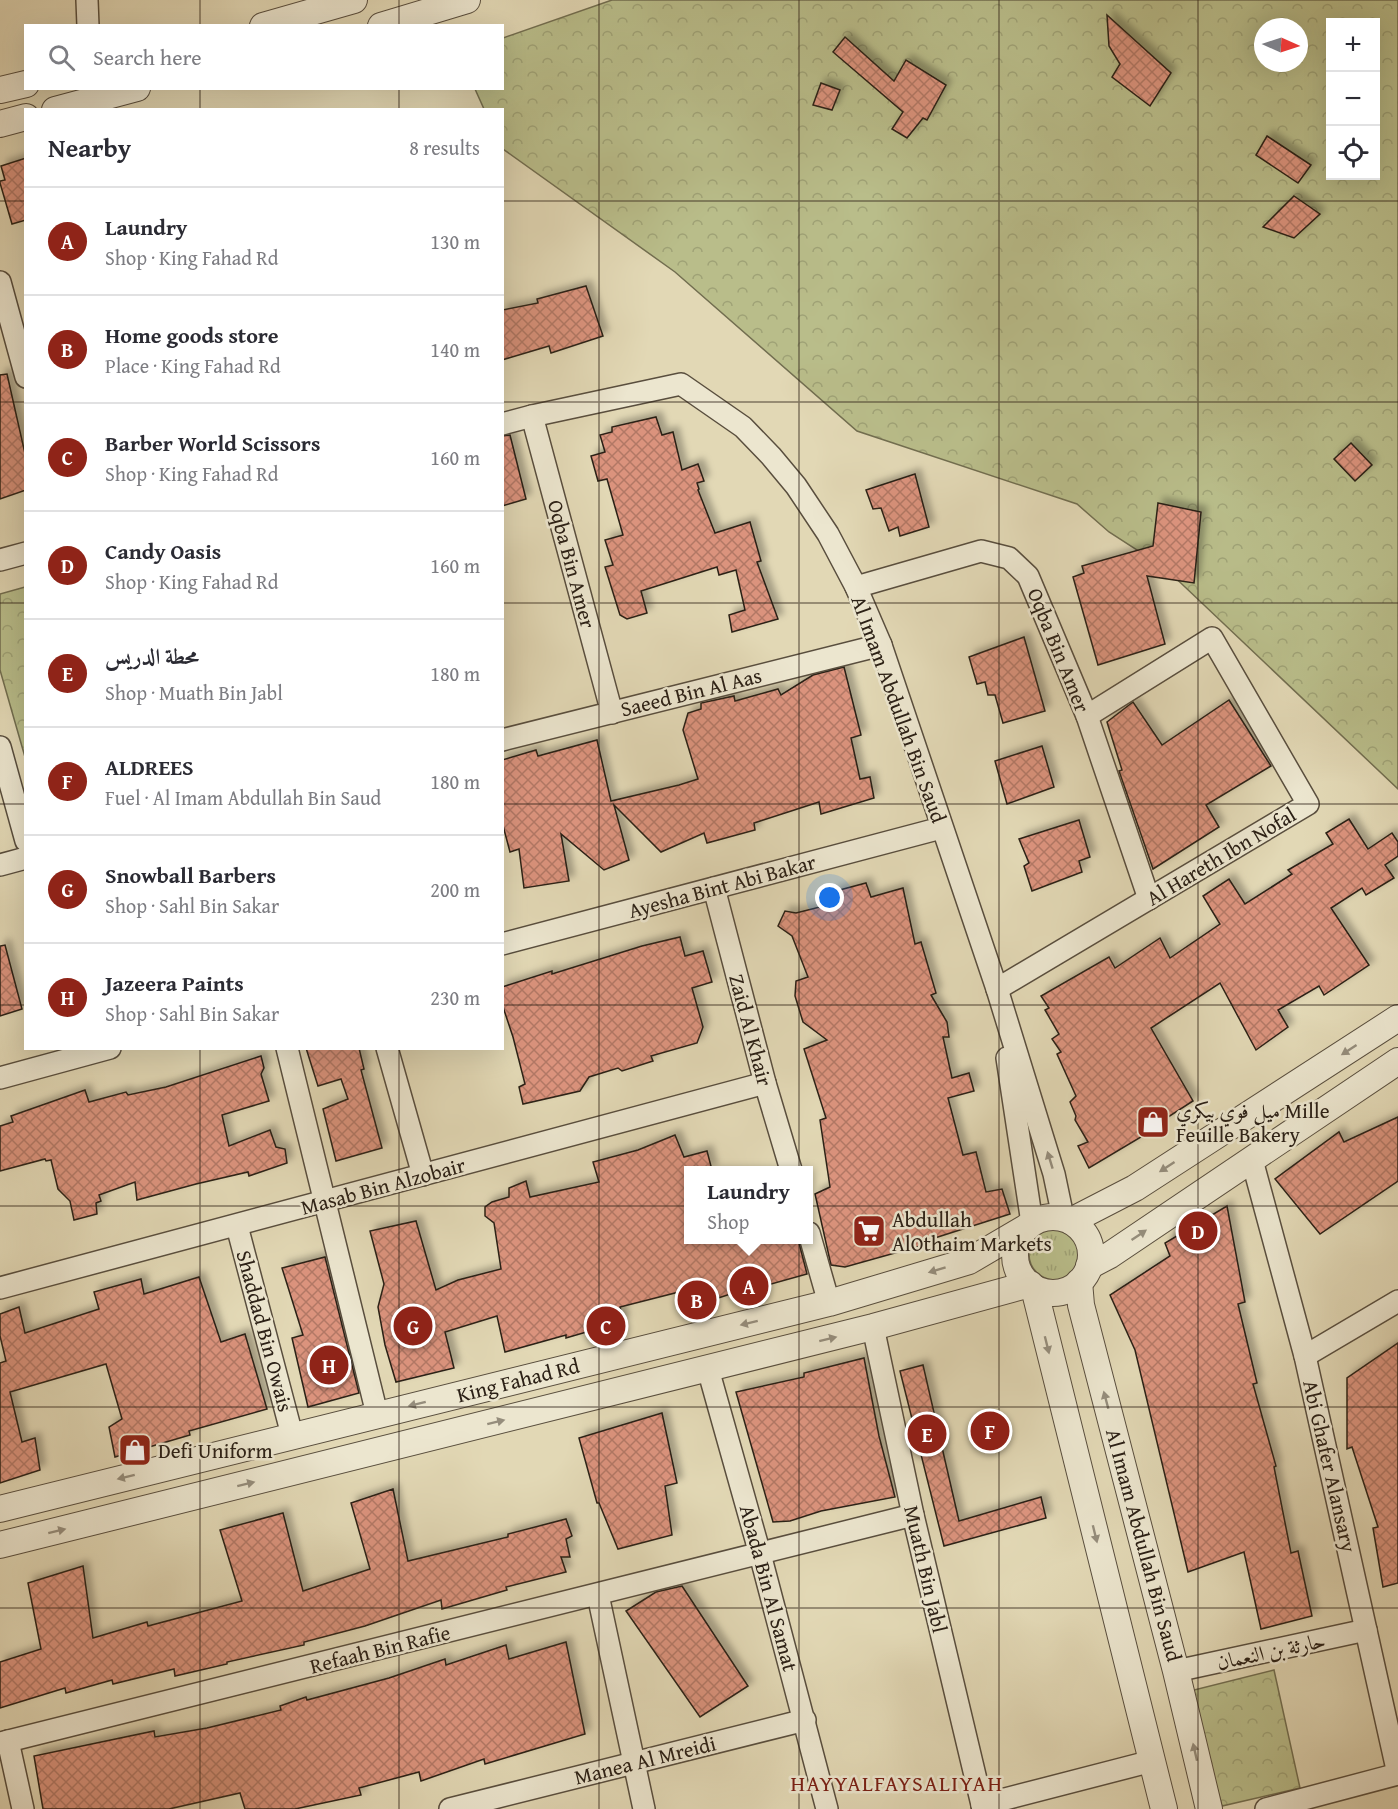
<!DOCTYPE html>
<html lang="en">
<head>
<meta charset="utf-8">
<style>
	:root { --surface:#fff; --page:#f7f7f7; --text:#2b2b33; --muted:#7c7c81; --line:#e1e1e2; --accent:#8f2418 }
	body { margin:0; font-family:"Gentium Book Plus",Amiri,serif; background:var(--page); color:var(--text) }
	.controls { position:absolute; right:18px; top:18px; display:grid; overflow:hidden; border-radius:0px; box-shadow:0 6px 24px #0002 }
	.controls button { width:54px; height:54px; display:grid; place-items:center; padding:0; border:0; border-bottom:2px solid var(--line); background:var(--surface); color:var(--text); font:30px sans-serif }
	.compass { position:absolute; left:1254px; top:18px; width:54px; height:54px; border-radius:50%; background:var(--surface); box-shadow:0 6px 24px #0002; rotate:93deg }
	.you { position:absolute; left:830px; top:898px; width:21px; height:21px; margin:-15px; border:4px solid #fff; border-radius:50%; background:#1a73e8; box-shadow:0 0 0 9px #1a73e833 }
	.badge { display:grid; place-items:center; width:39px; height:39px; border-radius:50%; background:var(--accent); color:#fff; font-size:20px; font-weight:700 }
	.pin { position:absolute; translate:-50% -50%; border:3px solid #fff; box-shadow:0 2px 6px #0006 }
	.popup { position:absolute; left:684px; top:1166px; width:129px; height:78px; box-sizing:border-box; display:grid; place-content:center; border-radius:0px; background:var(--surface); filter:drop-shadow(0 2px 4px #0005); font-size:20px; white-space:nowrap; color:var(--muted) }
	.popup b { font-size:22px; color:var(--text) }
	.popup::after { content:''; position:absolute; left:50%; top:100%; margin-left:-12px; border:12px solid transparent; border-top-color:var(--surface) }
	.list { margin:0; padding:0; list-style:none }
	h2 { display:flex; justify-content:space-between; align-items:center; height:78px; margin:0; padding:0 24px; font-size:26px }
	h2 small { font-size:20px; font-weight:400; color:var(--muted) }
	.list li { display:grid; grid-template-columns:39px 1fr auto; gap:18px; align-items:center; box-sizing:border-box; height:108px; padding:0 24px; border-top:2px solid var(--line) }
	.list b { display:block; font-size:22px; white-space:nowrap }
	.list p { margin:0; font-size:20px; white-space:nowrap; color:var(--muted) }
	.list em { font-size:20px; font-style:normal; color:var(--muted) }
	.icon { flex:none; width:33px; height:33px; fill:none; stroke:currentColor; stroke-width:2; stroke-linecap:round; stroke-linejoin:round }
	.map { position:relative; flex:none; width:1398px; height:1809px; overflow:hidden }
	.search { position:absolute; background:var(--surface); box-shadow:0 6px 24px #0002; left:24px; top:24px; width:480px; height:66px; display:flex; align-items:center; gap:15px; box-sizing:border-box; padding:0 21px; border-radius:0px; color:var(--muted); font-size:22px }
	.panel { position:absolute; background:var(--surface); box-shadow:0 6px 24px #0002; left:24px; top:108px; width:480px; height:942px; border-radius:0px }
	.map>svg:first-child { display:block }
	.grass { fill:url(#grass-tufts); stroke:#726e50; stroke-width:1.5 }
	.park { fill:url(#park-crowns); stroke:#726e50; stroke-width:1.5; fill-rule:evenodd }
	.building { fill:url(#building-cross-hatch); stroke:#2b2016; stroke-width:1.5; filter:url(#shadow) }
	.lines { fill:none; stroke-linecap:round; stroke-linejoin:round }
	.minor-casing { stroke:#594e3e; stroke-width:24 }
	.tertiary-casing { stroke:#594e3e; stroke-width:28 }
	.minor { stroke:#ece6cf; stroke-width:21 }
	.tertiary { stroke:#ece6cf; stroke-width:26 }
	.oneway { fill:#958d7c }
	.grid { fill:none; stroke:#2b2016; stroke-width:1.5; stroke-opacity:0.55 }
	.labels { text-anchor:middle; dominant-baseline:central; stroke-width:5; stroke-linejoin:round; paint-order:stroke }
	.street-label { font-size:21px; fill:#2b2016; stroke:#ece6cf }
	.poi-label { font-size:21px; fill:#2b2016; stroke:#ece6cf; text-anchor:start }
	.neighbourhood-label { font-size:22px; letter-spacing:1.5px; fill:#7a1f14; stroke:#ece6cf }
</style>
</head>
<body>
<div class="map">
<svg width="1398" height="1809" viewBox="0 0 1398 1809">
	<defs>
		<pattern id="grass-tufts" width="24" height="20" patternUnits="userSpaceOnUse" patternTransform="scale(1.5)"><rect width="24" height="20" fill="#b9bd8a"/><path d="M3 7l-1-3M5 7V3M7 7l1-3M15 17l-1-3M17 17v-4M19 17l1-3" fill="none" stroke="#9fa276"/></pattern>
		<pattern id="park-crowns" width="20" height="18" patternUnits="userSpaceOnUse" patternTransform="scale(1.5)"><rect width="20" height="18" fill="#b9bd8a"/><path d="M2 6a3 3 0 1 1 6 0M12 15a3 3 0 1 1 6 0" fill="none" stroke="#9fa276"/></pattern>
		<pattern id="building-cross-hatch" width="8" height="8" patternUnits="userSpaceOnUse" patternTransform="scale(1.5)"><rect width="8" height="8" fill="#db937d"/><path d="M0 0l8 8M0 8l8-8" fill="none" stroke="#b27865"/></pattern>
		<filter id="shadow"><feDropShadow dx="5.5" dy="-5.5" stdDeviation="3" flood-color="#0004"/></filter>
	</defs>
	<rect width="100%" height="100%" fill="#e2d8b5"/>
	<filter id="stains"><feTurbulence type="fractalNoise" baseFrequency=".00333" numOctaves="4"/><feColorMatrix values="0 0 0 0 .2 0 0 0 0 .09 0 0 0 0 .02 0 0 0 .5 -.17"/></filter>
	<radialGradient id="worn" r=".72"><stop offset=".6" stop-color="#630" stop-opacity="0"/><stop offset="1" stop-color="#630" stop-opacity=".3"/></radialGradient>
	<circle class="grass" cx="1055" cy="1254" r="26"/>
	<g class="park">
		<path d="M612,0h786v789l-233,-221 -56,-36 -32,-28 -220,-73 -182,-159 -172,-123 -1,-39 -18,-1 -9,-20 27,-1 1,-50zM1330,22h46v154h-46zM1263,27h36v36h-36z"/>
		<polygon points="25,587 26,587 25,757 0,670 0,594"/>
		<polygon points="1274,1670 1300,1788 1222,1806 1190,1691"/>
	</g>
	<g class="building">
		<polygon points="1107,15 1171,73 1150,106 1112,77 1120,64 1109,46"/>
		<polygon points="845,37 894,81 906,60 946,85 927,120 923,118 907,138 892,129 903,112 833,52"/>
		<polygon points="821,83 840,90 832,110 813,105"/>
		<polygon points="1267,136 1311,165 1298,183 1256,155"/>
		<polygon points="26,158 26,220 12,224 0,183 0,181 5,180 1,166"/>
		<polygon points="1294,196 1320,214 1294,238 1263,227"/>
		<polygon points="586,286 603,336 551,353 549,346 502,360 502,310 538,303 537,299"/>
		<polygon points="7,374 26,458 26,490 0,499 0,375"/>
		<polygon points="656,417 662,435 673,432 682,470 698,464 704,481 697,483 699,489 698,490 715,533 750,522 761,561 757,562 778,619 732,632 729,615 745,610 736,570 719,575 717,567 641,591 647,613 627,619 620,615 605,567 613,565 605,540 623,535 607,479 598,481 591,456 605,452 600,435 612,432 612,427"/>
		<polygon points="510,435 526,499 502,506 502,436"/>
		<polygon points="1351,443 1372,465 1355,481 1334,459"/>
		<polygon points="915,474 929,527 900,536 898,527 889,531 881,508 873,509 866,490"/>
		<polygon points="1158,503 1201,512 1194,583 1147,576 1165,644 1098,665 1073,577 1084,573 1082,566 1153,546"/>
		<polygon points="1024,637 1045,711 1003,723 995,695 988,695 985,682 977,684 969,657"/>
		<polygon points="844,667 861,735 851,738 860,779 870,777 874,798 821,814 819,802 754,823 755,830 707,843 704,833 661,852 614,805 629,860 604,870 561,834 569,881 524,888 519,849 510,852 502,822 502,760 536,750 538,756 597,740 611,801 679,785 698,779 683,730 688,713 701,709 701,703 734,696 735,701 778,689 781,695 813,675"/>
		<polygon points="1229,700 1271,766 1206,805 1219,827 1153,869 1119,771 1122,770 1107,722 1133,702 1162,745"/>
		<polygon points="1042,746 1054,787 1007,804 995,761"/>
		<polygon points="1349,819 1368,849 1392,833 1398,842 1398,856 1385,865 1394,878 1366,895 1362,888 1331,908 1369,965 1324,995 1319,986 1278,1010 1288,1027 1256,1050 1220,983 1151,1028 1193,1101 1140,1135 1141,1137 1089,1168 1078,1146 1088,1142 1075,1120 1076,1116 1070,1102 1076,1096 1057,1054 1061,1052 1052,1039 1059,1034 1045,1010 1049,1008 1041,996 1109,957 1115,968 1160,938 1170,958 1220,924 1203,896 1229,879 1245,904 1292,874 1288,870 1333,844 1326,833"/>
		<polygon points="1079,820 1090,857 1079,861 1082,872 1032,891 1024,866 1029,863 1019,839"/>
		<polygon points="866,883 871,897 903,888 915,944 921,942 936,993 931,995 947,1022 949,1037 943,1037 952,1078 969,1073 974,1091 948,1098 963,1155 976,1152 986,1192 1002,1189 1010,1214 919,1243 920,1246 845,1267 831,1265 815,1194 830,1187 820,1120 826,1118 804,1049 827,1040 803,1022 795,996 796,981 808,977 792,936 778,926 785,911 796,913 836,903 832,892"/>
		<polygon points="680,937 685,956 703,951 712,982 692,988 703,1027 697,1043 651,1056 653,1061 622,1071 618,1068 589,1077 580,1091 523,1104 519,1087 525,1084 513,1037 502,1004 502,987 552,971 552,974 642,946"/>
		<polygon points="5,945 22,1009 0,1016 0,946"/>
		<polygon points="306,1048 359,1048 364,1069 361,1070 382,1148 336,1161 323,1109 348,1099 341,1079 318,1086"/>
		<polygon points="261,1056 264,1068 261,1074 269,1101 222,1115 229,1146 270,1130 276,1147 285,1149 287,1163 249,1176 248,1172 196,1184 137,1200 135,1182 99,1195 101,1201 96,1203 97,1214 74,1220 70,1201 58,1189 51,1160 46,1161 45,1159 0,1171 0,1126 13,1122 11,1116 85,1090 89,1102 126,1092 128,1095 166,1087"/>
		<polygon points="1398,1117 1398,1181 1320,1234 1275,1179 1339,1132 1344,1142"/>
		<polygon points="675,1135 684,1157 707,1151 712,1170 689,1170 689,1239 798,1239 807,1274 746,1291 746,1289 684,1309 679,1292 620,1307 624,1321 566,1338 566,1335 505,1352 497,1316 445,1332 454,1368 396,1382 385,1345 378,1307 384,1284 370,1231 416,1221 436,1290 458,1280 501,1269 494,1223 485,1216 485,1207 492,1202 509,1197 509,1188 526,1181 530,1197 599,1182 593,1162 638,1150"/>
		<polygon points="1227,1206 1245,1302 1238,1304 1257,1383 1253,1384 1276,1466 1274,1467 1291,1553 1298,1551 1312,1616 1261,1629 1244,1552 1188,1572 1135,1350 1110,1295 1170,1256 1165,1243"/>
		<polygon points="325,1257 359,1393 308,1407 292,1338 303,1335 282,1268"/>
		<polygon points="199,1277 221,1342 245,1334 267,1409 189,1431 190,1435 115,1457 109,1427 122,1419 106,1364 10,1392 22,1442 35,1438 40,1470 0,1483 0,1363 6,1361 0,1336 0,1314 19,1307 25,1333 99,1309 94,1292 141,1279 144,1294"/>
		<polygon points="1398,1343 1398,1583 1383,1587 1373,1528 1378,1527 1352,1447 1347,1449 1347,1378"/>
		<polygon points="864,1358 879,1436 895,1497 821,1511 790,1521 773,1522 736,1392 804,1377 804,1373"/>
		<polygon points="923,1365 959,1521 1041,1497 1046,1518 944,1546 900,1371"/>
		<polygon points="662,1413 677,1483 665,1486 672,1535 618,1549 599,1503 597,1503 579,1438"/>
		<polygon points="393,1489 408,1561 508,1537 508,1534 566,1519 572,1536 566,1539 570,1557 561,1557 566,1572 506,1587 507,1590 442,1609 441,1600 365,1626 304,1642 304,1645 227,1662 227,1664 175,1676 174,1669 113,1684 112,1680 66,1693 65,1688 0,1708 0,1662 41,1649 28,1583 83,1566 93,1638 147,1622 148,1626 242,1601 220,1530 283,1513 303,1591 370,1569 351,1503"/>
		<polygon points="682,1586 748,1686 700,1717 626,1611 656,1592"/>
		<polygon points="566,1642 585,1734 485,1764 484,1759 421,1781 419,1772 359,1788 361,1795 295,1809 245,1809 240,1793 169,1809 43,1809 34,1756 154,1731 155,1737 207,1728 281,1710 280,1706 306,1697 307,1700 389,1678 445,1659 446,1665 506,1645 509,1659"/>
	</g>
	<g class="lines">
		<g class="minor-casing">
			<g id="minor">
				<polyline points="87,0 88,26"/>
				<polyline points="0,282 26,377"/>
				<polyline points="532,416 612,713"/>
				<polyline points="502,424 532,416 681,384 743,427 771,456 796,486 828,534 856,587 881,645 997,989 1054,1174 1063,1217"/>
				<polyline points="0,560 26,553"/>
				<polyline points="856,587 981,551 1009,558 1028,576 1087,716 1149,899"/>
				<polyline points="502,740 881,645"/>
				<polyline points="0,747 26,841"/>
				<polyline points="0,865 26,858"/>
				<polyline points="714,888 765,1083 791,1170"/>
				<polyline points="502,944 941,828"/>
				<polyline points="997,989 1308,804 1212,638 1087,716"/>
				<polyline points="287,1048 377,1414"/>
				<polyline points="387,1048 423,1175"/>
				<polyline points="1007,1058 1032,1223"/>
				<polyline points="0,1078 110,1048"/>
				<polyline points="1252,1160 1305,1356 1398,1774"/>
				<polyline points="237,1226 292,1435"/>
				<polyline points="809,1233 829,1303"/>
				<polyline points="0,1288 765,1083"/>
				<polyline points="873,1327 913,1515 983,1809"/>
				<polyline points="1305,1356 1398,1301"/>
				<polyline points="708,1369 760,1554 827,1809"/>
				<polyline points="598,1595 644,1809"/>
				<polyline points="1176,1671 1366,1630"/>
				<polyline points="8,1741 23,1809"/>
				<polyline points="0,1743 913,1515"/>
				<polyline points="982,1805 1152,1761"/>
				<polyline points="450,1809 805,1720"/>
				<polyline points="1266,1809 1398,1774"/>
			</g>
		</g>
		<g class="tertiary-casing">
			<g id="tertiary">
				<polyline points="263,26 354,0"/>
				<polyline points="381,26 467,0"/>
				<polyline points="0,90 26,84"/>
				<polyline points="55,110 137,88"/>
				<polyline points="0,124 26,117"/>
				<circle cx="1053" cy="1255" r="38"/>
				<polyline points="1071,1221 1135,1188 1398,1018"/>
				<polyline points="1089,1266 1110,1255 1398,1061"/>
				<polyline points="1079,1282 1081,1305 1176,1671 1209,1809"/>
				<polyline points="1034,1288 1164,1809"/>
				<polyline points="0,1509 829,1303 969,1261 1027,1227"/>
				<polyline points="0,1545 873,1327 1030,1284"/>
			</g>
		</g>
		<use href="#minor" class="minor"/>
		<use href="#tertiary" class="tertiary"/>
	</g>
	<defs><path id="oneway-solid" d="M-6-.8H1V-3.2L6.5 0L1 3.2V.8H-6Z" transform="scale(1.5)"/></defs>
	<g class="oneway">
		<use href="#oneway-solid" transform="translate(1349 1050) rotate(147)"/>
		<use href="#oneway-solid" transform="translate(1050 1160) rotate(-107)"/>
		<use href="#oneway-solid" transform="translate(1167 1167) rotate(147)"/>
		<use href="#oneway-solid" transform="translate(1139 1235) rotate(-34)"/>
		<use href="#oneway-solid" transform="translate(937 1270) rotate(163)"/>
		<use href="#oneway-solid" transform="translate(749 1323) rotate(166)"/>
		<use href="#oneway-solid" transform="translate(828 1339) rotate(-14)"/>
		<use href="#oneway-solid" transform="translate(1047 1345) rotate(76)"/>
		<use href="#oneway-solid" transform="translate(1106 1400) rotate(-105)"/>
		<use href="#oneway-solid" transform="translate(417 1404) rotate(166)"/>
		<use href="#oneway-solid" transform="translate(496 1422) rotate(-14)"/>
		<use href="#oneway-solid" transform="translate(126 1477) rotate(166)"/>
		<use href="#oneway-solid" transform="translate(246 1484) rotate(-14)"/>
		<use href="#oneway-solid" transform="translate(57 1531) rotate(-14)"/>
		<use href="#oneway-solid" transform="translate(1095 1534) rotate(76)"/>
		<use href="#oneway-solid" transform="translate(1195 1752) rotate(-103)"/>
	</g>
	<path class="grid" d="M200,0v26M399,0v26M599,0v1809M799,0v1809M999,0v1809M1198,0v1809M200,88v22M399,88v22M0,201h26M502,201h896M0,402h26M502,402h896M0,603h26M502,603h896M0,804h26M502,804h896M0,1005h26M502,1005h896M200,1048v761M399,1048v761M0,1206h1398M0,1407h1398M0,1608h1398"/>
	<defs>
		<g id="shop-square" transform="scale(1.725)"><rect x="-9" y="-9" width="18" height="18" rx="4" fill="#8f2418" stroke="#ece6cf"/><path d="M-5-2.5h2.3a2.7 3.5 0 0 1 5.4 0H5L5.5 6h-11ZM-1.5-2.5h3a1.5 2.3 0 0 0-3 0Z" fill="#fff"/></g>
		<g id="supermarket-square" transform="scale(1.725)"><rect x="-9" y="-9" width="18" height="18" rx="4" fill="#8f2418" stroke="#ece6cf"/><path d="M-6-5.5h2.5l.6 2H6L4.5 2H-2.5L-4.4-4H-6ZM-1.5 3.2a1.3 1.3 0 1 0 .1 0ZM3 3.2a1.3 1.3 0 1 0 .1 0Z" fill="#fff"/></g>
	</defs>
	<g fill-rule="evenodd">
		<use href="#shop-square" x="1153" y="1122"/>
		<use href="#supermarket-square" x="869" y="1231"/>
		<use href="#shop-square" x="135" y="1450"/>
	</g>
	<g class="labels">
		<g class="street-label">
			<text transform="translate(572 564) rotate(75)">Oqba Bin Amer</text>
			<text transform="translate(1059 650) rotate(68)">Oqba Bin Amer</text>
			<text transform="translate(691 692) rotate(-14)">Saeed Bin Al Aas</text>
			<text transform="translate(899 709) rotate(70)">Al Imam Abdullah Bin Saud</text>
			<text transform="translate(1221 856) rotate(-31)">Al Hareth Ibn Nofal</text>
			<text transform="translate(722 886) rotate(-15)">Ayesha Bint Abi Bakar</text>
			<text transform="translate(751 1030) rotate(75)">Zaid Al Khair</text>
			<text transform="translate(383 1186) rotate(-15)">Masab Bin Alzobair</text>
			<text transform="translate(265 1331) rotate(75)">Shaddad Bin Owais</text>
			<text transform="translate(518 1380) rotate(-14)">King Fahad Rd</text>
			<text transform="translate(1330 1466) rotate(77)">Abi Ghafer Alansary</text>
			<text transform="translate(1144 1545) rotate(75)">Al Imam Abdullah Bin Saud</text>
			<text transform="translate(926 1569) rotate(77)">Muath Bin Jabl</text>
			<text transform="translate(769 1588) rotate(75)">Abada Bin Al Samat</text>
			<text transform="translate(380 1649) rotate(-14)">Refaah Bin Rafie</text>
			<text transform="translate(1271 1651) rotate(-12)">حارثة بن النعمان</text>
			<text transform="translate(645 1760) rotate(-14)">Manea Al Mreidi</text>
		</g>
		<g class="poi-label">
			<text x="1176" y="1110">ميل فوي بيكري Mille<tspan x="1176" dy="24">Feuille Bakery</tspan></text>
			<text x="892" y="1219">Abdullah<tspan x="892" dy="24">AlOthaim Markets</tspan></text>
			<text x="158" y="1450">Defi Uniform</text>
		</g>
		<g class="neighbourhood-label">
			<text x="897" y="1783">HAYYALFAYSALIYAH</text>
		</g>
	</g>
	<rect width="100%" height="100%" filter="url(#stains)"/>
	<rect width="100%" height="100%" fill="url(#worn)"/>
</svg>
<div class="controls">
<button>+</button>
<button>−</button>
<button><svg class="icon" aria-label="locate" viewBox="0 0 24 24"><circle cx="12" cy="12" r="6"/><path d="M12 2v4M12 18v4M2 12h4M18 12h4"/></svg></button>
</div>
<svg class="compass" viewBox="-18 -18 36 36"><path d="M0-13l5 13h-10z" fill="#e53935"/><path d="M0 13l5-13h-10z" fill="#7c7c81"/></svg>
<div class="you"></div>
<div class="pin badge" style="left:749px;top:1286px">A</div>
<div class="popup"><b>Laundry</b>Shop</div>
<div class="pin badge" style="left:697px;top:1300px">B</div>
<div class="pin badge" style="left:606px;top:1326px">C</div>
<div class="pin badge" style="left:1198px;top:1231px">D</div>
<div class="pin badge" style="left:927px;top:1434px">E</div>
<div class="pin badge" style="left:990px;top:1431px">F</div>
<div class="pin badge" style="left:413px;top:1326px">G</div>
<div class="pin badge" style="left:329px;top:1365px">H</div>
<div class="search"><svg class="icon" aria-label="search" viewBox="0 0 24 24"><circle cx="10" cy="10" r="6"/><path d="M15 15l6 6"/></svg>Search here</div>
<section class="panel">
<h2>Nearby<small>8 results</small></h2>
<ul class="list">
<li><span class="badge">A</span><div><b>Laundry</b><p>Shop · King Fahad Rd</p></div><em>130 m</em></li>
<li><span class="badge">B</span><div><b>Home goods store</b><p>Place · King Fahad Rd</p></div><em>140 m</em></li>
<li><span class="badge">C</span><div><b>Barber World Scissors</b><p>Shop · King Fahad Rd</p></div><em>160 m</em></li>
<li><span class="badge">D</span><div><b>Candy Oasis</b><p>Shop · King Fahad Rd</p></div><em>160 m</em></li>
<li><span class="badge">E</span><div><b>محطة الدريس</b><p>Shop · Muath Bin Jabl</p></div><em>180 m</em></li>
<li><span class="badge">F</span><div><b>ALDREES</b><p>Fuel · Al Imam Abdullah Bin Saud</p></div><em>180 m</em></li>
<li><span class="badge">G</span><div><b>Snowball Barbers</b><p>Shop · Sahl Bin Sakar</p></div><em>200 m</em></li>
<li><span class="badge">H</span><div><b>Jazeera Paints</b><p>Shop · Sahl Bin Sakar</p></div><em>230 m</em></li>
</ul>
</section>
</div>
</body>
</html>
